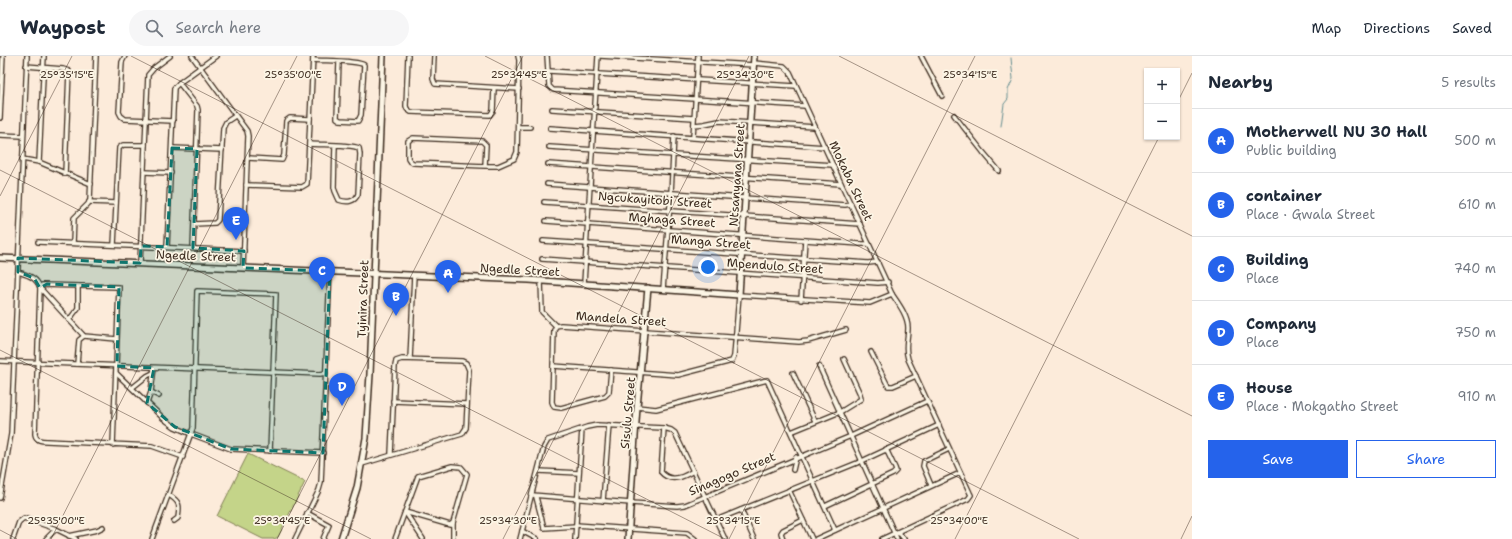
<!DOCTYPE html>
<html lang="en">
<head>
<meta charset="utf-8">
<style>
	:root { --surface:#fff; --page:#f6f6f7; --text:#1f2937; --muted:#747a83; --line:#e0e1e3; --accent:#2563eb }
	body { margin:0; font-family:"Shantell Sans",sans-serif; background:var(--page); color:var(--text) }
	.controls { position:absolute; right:12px; top:12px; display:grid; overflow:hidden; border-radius:0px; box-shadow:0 1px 3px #0004 }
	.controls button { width:36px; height:36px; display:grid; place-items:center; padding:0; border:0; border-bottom:1px solid var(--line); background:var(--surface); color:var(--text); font:20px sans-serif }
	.you { position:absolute; left:708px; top:211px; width:14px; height:14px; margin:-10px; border:3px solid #fff; border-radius:50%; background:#1a73e8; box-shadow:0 0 0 6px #1a73e833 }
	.badge { display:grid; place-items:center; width:26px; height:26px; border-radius:50%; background:var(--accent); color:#fff; font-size:13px; font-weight:700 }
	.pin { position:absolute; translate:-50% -33px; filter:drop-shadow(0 1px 2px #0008) }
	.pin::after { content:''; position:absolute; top:21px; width:14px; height:12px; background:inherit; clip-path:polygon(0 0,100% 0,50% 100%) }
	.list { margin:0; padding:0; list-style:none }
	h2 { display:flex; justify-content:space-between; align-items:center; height:52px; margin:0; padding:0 16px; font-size:17px }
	h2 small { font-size:13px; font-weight:400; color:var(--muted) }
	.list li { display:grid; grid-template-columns:26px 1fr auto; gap:12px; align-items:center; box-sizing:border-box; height:64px; padding:0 16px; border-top:1px solid var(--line) }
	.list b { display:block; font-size:15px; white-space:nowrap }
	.list p { margin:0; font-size:13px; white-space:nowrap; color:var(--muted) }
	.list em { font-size:13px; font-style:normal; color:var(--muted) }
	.actions { display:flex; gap:8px; padding:12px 16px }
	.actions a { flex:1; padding:9px 0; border:1px solid var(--accent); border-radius:0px; text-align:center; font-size:14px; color:var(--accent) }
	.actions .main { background:var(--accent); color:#fff }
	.icon { flex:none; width:22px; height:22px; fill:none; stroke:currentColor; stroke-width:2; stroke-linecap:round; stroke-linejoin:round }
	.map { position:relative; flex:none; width:1192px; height:483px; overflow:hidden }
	header { display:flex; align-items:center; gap:24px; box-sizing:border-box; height:56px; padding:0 20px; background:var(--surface); border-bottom:1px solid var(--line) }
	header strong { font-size:19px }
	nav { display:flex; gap:22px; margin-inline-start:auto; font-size:14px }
	.search { width:280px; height:36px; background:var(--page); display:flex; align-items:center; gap:10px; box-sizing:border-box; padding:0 14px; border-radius:22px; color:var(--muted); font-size:15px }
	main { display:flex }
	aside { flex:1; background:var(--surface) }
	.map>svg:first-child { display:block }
	.green { fill:#c4d489; stroke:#807f54 }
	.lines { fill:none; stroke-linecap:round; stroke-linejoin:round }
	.stream { stroke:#658e91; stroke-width:1 }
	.street-casing { stroke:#3b2a1e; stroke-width:6 }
	.secondary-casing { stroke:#3b2a1e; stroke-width:8 }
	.street { stroke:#fcf5e5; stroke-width:3.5 }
	.secondary { stroke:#fcf5e5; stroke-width:5 }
	.marked { fill:#0f766e; fill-opacity:0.2; stroke:#0f766e; stroke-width:3; stroke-dasharray:8 5; stroke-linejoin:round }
	.ticks { fill:none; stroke:#3b2a1e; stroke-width:1; stroke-opacity:0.45 }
	.labels { text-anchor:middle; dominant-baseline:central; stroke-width:3.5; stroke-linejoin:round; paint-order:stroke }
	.street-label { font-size:12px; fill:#3b2a1e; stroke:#fcf5e5 }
	.ticks-label { font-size:10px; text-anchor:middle; fill:#3b2a1e; stroke:#fcf5e5; stroke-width:3.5; stroke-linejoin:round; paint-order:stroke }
</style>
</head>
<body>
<header>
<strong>Waypost</strong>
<div class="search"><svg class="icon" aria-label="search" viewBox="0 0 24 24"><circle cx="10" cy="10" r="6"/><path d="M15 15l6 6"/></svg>Search here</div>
<nav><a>Map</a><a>Directions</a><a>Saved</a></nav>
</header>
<main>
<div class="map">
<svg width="1192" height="483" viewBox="0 0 1192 483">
	<rect width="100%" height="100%" fill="#fcebda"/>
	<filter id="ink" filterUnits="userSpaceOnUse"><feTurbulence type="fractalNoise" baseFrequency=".025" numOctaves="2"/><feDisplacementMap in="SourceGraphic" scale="8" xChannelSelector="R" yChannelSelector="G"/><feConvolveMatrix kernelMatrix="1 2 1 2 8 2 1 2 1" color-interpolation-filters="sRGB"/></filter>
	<g filter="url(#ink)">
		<polygon class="green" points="248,398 305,426 278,481 274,483 263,483 217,460"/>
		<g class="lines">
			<polyline class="stream" points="1001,70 1004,48 1008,43 1008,34 1013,23 1011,2"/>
			<g class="street-casing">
				<g id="street">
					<polyline points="125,0 122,6 119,56 121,60 125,63 173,65"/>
					<polyline points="192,0 247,75 248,80 243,212"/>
					<polyline points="408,0 406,50 407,53 411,56 490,59 493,55 494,32"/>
					<polyline points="434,0 433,23 435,28 519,33"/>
					<polyline points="547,0 549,30 553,34 805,50"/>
					<polyline points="600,0 754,9"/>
					<polyline points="921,0 942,40"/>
					<path d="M313,4c11,1 44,0 51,5l-3,50 -3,6 -18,-1 -3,-2 2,-56"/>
					<path d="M754,7l30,3 6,6 102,222c6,9 16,22 16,34 0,12 -4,19 0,31l62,134 1,2 -3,4 -86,40"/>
					<polyline points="26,10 63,13 69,15 65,118"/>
					<polyline points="549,15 796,30"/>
					<polyline points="179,27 197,50 198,54 193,192"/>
					<polyline points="552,53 694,62"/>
					<polyline points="954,59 983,96 999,115"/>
					<polyline points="0,62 3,0"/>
					<polyline points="694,69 704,68 719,65 815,71"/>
					<polyline points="518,71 530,71"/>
					<polyline points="550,72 825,91"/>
					<polyline points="0,79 23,80"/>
					<polyline points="693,81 698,0"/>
					<path d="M310,88c13,1 38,0 49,4l1,6 -2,40c-3,8 -11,9 -19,6l-4,-9 -1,-4 1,-42"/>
					<polyline points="549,91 833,109"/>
					<polyline points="172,92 222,94"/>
					<polyline points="248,102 282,104 284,99 286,65 290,62 310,63"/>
					<polyline points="22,103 39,106 91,128"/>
					<polyline points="39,106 44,0"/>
					<polyline points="548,108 841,128"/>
					<polyline points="485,110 486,89 482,85 413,82 408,85 408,102 410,105 413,107 485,110 498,110 514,103 517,96 519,4 518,0"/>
					<polyline points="144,116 171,117"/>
					<polyline points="547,128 845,149 851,148"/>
					<polyline points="246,129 302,131 307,128 313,0"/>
					<polyline points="89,146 116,147"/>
					<polyline points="544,146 860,168"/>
					<polyline points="546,165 860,188 869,188"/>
					<polyline points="194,168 215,167 218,164 223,72 226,66 235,60"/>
					<polyline points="543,185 868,207 878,206"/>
					<polyline points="38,186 244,195"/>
					<polyline points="73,187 74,162 88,148 90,144 96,0"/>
					<polyline points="114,189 119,92 123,89 145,89"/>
					<polyline points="167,191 174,32 179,27 216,0"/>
					<polyline points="542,203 878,227 888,226"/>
					<polyline points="140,207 148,19 154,12 170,0"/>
					<path d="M18,216c9,3 19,5 22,16l44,48 33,3"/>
					<polyline points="541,224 542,256 556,270"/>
					<polyline points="584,227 598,0"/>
					<polyline points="663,233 671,137 674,80"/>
					<polyline points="801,244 805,184"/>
					<polyline points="69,264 78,252 78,230"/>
					<polyline points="871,296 888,330 893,330 916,320"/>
					<polyline points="410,303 414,219"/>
					<polyline points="0,305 320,318 326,317"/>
					<polyline points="77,308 79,284 84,280"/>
					<polyline points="553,310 678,319 732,305 734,300 739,239 870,247 892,238"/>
					<polyline points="819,310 897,483"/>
					<polyline points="611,314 609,336 605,340 561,352 554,351 552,346 554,274 556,270 561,269 799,286 808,285 846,274"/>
					<polyline points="116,317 163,362 175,371 191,378 231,393 323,397"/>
					<polyline points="793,317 815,365"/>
					<polyline points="132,332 147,320 153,317"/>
					<polyline points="151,336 159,340"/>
					<polyline points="393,345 467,348"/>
					<polyline points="147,347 151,336 154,312"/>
					<polyline points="637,351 656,353 767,324 835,474"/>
					<path d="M664,372l-3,44c9,11 23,5 32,-1"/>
					<polyline points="791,376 840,356 861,343 860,338 844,303"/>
					<path d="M113,389l6,-158 -77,-2 -2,3 -5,146c1,7 7,7 12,7l105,5 31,11"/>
					<polyline points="362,408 462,378 466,372 469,314 466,307 462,305 402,303 396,305 395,310 391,398"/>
					<polyline points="793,414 796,401"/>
					<polyline points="539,415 579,417"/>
					<polyline points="931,429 923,410 924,405 949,393"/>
					<polyline points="789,434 812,483"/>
					<path d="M169,439c11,7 11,10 9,23l-4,3"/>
					<polyline points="532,439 631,447 677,450 685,449 851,380 927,345"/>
					<polyline points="536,441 544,472 576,470"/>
					<polyline points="0,442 11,378 27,0"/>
					<polyline points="603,445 609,369"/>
					<polyline points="825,450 893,418 896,415 895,412 886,393"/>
					<polyline points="741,454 754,483"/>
					<polyline points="405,456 423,483"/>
					<polyline points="307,457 329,469 323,483"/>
					<polyline points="716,464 862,405 939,369"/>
					<polyline points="576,469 687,477 695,483"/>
					<polyline points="522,475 537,483"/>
					<polyline points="896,477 900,478 904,483"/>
					<polyline points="69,480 97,474 103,471"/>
					<polyline points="13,483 19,466 24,462 56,473 76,483"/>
					<polyline points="46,483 56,473"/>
					<polyline points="152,483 193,372 197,235 276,238 270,395"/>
					<polyline points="295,483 319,434 321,427 330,215"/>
					<polyline points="395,483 418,420 452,410 461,411 467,418 453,467 450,469 405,456"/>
					<polyline points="453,483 453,467"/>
					<polyline points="520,483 544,391 548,384 587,371 597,369 664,372 671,374 675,377 725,483"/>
					<polyline points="575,483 582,373"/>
					<polyline points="783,483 781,477 783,474 803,464"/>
					<polyline points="816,483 960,417"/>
				</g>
			</g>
			<g class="secondary-casing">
				<g id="secondary">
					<polyline points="0,202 529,224 739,239 754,0"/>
					<polyline points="341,483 357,432 366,382 370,318 383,0"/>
					<polyline points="628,483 637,351 648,232"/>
				</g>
			</g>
			<use href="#street" class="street"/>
			<use href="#secondary" class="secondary"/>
		</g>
	</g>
	<path class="marked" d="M172,92l25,1 -4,99 51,3 -1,17 87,3 -7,182 -92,-4 -56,-22 -28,-24 7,-35 -37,-2 2,-79 -72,-3 -7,4 -6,-10 -16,-6v-14l122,5 1,-17 26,1z"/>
	<path class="ticks" d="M131,0l948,483M485,0l707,360M839,0l353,180M1177,47l15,-30M0,114l725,369M0,140l72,-140M0,294l371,189M0,474l17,9M51,483l246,-483M277,483l246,-483M503,483l246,-483M729,483l246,-483M955,483l204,-402M1181,483l11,-23"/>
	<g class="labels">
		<g class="street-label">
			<text transform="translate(737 119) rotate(-86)">Ntsanyana Street</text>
			<text transform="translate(851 125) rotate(65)">Mokaba Street</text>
			<text transform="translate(655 144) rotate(4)">Ngcukayitobi Street</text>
			<text transform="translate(672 164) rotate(4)">Mqhaga Street</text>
			<text transform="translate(711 186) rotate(4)">Manga Street</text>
			<text transform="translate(196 200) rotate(2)">Ngedle Street</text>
			<text transform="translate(775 210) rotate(4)">Mpendulo Street</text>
			<text transform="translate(520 214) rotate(3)">Ngedle Street</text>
			<text transform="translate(363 243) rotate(-88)">Tyinira Street</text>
			<text transform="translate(621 263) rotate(4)">Mandela Street</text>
			<text transform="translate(628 357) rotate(-85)">Sisulu Street</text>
			<text transform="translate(732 418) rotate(-23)">Sinagogo Street</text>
		</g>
	</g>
	<g class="ticks-label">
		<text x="67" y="22">25°35'15"E</text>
		<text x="293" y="22">25°35'00"E</text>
		<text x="519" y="22">25°34'45"E</text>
		<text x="745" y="22">25°34'30"E</text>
		<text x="970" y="22">25°34'15"E</text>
		<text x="56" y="468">25°35'00"E</text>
		<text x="282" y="468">25°34'45"E</text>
		<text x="508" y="468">25°34'30"E</text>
		<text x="733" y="468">25°34'15"E</text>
		<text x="959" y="468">25°34'00"E</text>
	</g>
</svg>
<div class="controls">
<button>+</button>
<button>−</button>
</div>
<div class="you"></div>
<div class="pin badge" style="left:448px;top:237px">A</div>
<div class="pin badge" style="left:396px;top:260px">B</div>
<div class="pin badge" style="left:322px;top:234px">C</div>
<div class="pin badge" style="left:342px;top:350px">D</div>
<div class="pin badge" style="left:236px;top:184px">E</div>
</div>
<aside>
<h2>Nearby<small>5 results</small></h2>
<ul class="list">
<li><span class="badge">A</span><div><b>Motherwell NU 30 Hall</b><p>Public building</p></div><em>500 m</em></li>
<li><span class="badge">B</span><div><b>container</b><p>Place · Gwala Street</p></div><em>610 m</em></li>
<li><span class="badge">C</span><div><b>Building</b><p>Place</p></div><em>740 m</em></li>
<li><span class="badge">D</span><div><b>Company</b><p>Place</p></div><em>750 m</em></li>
<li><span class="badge">E</span><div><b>House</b><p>Place · Mokgatho Street</p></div><em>910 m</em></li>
</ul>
<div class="actions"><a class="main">Save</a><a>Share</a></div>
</aside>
</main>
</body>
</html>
